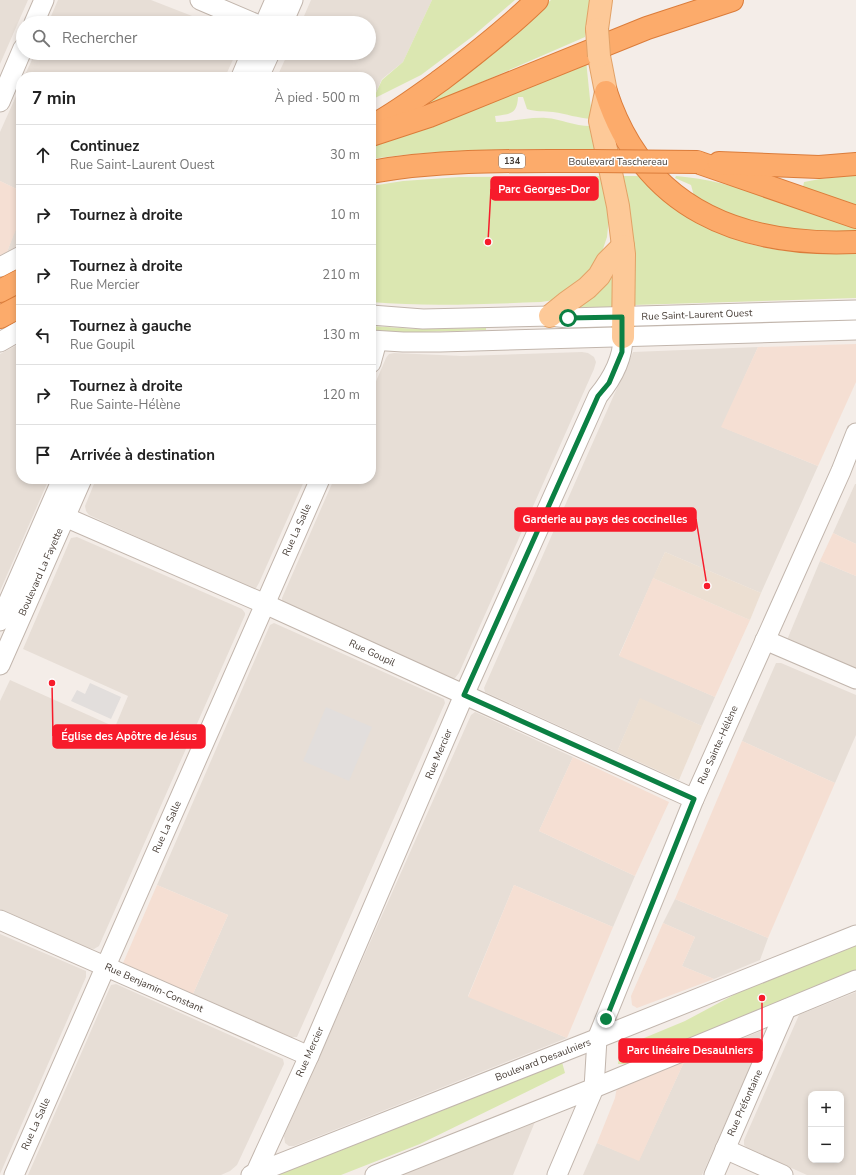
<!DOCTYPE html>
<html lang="fr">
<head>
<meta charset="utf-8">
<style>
	:root { --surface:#fff; --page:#f6f6f6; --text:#222; --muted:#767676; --line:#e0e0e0 }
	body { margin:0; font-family:"Nunito Sans",sans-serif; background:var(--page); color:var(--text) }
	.controls { position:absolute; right:12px; bottom:12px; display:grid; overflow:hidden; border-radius:8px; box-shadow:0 2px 6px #0003 }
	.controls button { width:36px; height:36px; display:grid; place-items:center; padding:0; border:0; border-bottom:1px solid var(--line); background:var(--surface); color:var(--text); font:20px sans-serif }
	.stop { position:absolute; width:12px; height:12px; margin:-9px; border:3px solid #0b8043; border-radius:50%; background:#fff }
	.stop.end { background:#0b8043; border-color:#fff; box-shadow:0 1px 4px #0008 }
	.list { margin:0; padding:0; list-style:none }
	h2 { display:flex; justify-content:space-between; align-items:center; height:52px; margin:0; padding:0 16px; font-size:17px }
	h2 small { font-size:13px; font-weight:400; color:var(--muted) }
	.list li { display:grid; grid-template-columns:26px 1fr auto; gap:12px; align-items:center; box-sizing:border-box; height:60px; padding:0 16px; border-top:1px solid var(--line) }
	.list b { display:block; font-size:15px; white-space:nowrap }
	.list p { margin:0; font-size:13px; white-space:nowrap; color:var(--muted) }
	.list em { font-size:13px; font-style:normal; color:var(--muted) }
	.icon { flex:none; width:22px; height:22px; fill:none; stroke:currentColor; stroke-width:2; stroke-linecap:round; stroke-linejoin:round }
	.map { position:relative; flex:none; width:856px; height:1175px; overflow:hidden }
	.search { position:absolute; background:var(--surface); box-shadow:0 2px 6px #0003; left:16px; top:16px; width:360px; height:44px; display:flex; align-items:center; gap:10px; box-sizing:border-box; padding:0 14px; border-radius:22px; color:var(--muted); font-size:15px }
	.panel { position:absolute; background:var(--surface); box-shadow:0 2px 6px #0003; left:16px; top:72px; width:360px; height:412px; border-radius:16px }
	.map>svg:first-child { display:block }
	.residential { fill:#e7ded6; fill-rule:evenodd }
	.commercial { fill:#f5dfd3 }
	.education { fill:#ecdfd2 }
	.green { fill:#dbe7b1 }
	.parking { fill:#e2dedc }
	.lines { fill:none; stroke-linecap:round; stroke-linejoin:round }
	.minor-casing { stroke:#c2b6ad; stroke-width:21 }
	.major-casing { stroke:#e2a267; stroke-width:24 }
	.highway-casing { stroke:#db7c3a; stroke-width:24 }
	.minor { stroke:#fff; stroke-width:19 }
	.major { stroke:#fdc998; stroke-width:22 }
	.highway { stroke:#fcab6b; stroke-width:22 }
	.major-bridge-casing { stroke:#e2a267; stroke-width:24; stroke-linecap:butt }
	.highway-bridge-casing { stroke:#db7c3a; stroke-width:24; stroke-linecap:butt }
	.major-bridge { stroke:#fdc998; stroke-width:22 }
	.highway-bridge { stroke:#fcab6b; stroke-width:22 }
	.route { stroke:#0b8043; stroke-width:5 }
	.labels { text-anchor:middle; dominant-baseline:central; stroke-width:3; stroke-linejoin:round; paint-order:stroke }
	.shield { fill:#fff; stroke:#7e7772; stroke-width:1 }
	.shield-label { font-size:9px; font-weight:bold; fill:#473d36 }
	.street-label { font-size:10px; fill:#473d36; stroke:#fff }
	.leader { fill:none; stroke:#f71b2b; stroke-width:1.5 }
	.callout-dot { fill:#f71b2b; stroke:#fff; stroke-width:1.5 }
	.callout { fill:#f71b2b; stroke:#f71b2b; stroke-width:1.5 }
	.callout-label { font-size:11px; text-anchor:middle; font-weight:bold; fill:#fff }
</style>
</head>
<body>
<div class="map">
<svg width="856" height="1175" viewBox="0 0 856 1175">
	<rect width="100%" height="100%" fill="#f4ede8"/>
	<g class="residential">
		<polygon points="0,0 28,0 0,64"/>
		<polygon points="58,0 151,0 210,23 48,23"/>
		<polygon points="311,0 432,0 403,62 382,79 373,99 371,100 371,77 277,77 288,53 369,53 369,23 301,23"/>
		<polygon points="35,53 236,53 225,77 24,77"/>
		<polygon points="21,85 21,191 0,181 0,132"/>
		<polygon points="21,217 21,244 7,252 13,235"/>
		<polygon points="21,343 21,479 49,479 0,591 0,354"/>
		<polygon points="758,347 722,427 818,466 761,593 665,552 619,655 715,697 702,726 640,699 617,752 485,692 484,688 633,352"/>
		<polygon points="582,352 588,353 594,357 596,362 594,369 459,673 455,678 452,679 286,604 282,601 282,598 334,479 371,479 371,393 386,358 389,354 394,353 462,356"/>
		<polygon points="96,479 305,479 259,583 256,588 252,589 89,515 86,511 85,506"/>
		<polygon points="855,484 856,484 856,544 833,533"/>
		<polygon points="77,537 242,609 245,613 245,615 99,946 94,949 88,948 0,909 0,701 10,680 115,727 128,696 23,649 71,538"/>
		<polygon points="820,561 856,576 856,670 787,640"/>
		<polygon points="274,623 444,699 445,703 297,1037 291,1037 193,994 228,915 157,885 270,625"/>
		<polygon points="776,663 781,663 856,695 856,735 835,783 742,741"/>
		<polygon points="475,712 573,757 539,831 635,876 613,927 514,885 468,996 567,1038 294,1146 289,1146 285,1143 284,1136 471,715"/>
		<polygon points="675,899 768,938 760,960 714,979 682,966 695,937 663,923"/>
		<polygon points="0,934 86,971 86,977 0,1174"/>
		<polygon points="116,984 283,1059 284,1064 237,1165 230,1171 221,1175 28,1175 111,985"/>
		<path d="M856,992v183h-49l-60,-27 -3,-3v-5l55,-125zM811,1094h30v66h-30z"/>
		<polygon points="761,1031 763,1036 761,1043 702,1175 583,1175 597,1143 639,1160 684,1062"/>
		<polygon points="537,1117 513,1175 394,1175"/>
	</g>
	<g class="commercial">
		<polygon points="0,181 21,191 21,217 7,252 0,255"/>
		<polygon points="856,344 856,382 818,466 721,427 758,347"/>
		<polygon points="833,533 856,544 856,576 820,561"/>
		<polygon points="653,578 750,620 715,697 619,656"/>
		<polygon points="742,741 835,783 768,938 675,899"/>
		<polygon points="573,757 669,802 635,876 539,831"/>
		<polygon points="157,885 228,915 193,994 123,963"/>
		<polygon points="514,885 613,927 567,1038 468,997"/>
		<polygon points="663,923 695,937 682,966 714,979 637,1008 632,1005 631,996"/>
		<polygon points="684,1062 639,1161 597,1143 615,1098 617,1087"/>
	</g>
	<g class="education">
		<polygon points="665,552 761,593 750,620 653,578"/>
		<polygon points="640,698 702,726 679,780 617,752"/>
	</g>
	<g class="green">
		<polygon points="432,0 515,0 473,36 421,75 373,99 382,80 403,62"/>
		<polygon points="551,0 590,0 585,37 429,105 427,101"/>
		<path d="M586,60l6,59c-15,-1 -25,-5 -39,-7 -9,-1 -17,0 -26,-3l-4,-12h-5c-1,17 -7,17 -23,19l1,6c16,0 33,-5 50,-4 16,1 30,9 47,8l2,23c-75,1 -150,-1 -224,10v-12z"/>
		<polygon points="856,175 856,207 833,199 803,187 804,182 820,179"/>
		<path d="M603,176l6,41 -2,20 -6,18 -11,19 -36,26 -13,2c-57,2 -113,5 -170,0v-116l32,-5 57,-4z"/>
		<path d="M621,176h17c17,14 33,30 52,42 33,21 75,33 114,34 17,1 35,0 52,-1v47l-223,7z"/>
		<path d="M676,176c63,5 120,33 180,51v6l-65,-2 -65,-17 -32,-18 -3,-11 -16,-7z"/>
		<polygon points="614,266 612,308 569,310"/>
		<polygon points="371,326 416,329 486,328 486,330 390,333 371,332"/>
		<polygon points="856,941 856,973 630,1064 618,1064 620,1048 685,1021 773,974"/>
		<polygon points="562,1062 565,1073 420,1144 341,1175 271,1175"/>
	</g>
	<g class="parking">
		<polygon points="90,683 121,697 111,719 71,701 77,690 85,694"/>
		<polygon points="326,707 372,727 349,781 303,761"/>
	</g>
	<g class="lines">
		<g class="minor-casing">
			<g id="minor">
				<polyline points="200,0 254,23"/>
				<polyline points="34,23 44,0"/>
				<polyline points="265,23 275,0"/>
				<polyline points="283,23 293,0"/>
				<polyline points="241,77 251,53"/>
				<polyline points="259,77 270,53"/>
				<polyline points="0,102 23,48"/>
				<polyline points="0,267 21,256"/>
				<polyline points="371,315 423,319 550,316 568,318 856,310"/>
				<polyline points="371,340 403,342 440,342 856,330"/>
				<polyline points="0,342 21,330"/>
				<polyline points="371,363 377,341"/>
				<polyline points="49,510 265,604 694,799"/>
				<polyline points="0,621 62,479"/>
				<polyline points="765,640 856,679"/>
				<polyline points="0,665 82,479"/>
				<polyline points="0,920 309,1056"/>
				<polyline points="725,1149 783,1175"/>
				<path d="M255,1174l54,-118 155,-361 134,-299c14,-17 25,-36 25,-59"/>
				<polyline points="14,1175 320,479"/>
				<polyline points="251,1175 606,1035 856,935"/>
				<polyline points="375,1175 594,1088 856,980"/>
				<polyline points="557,1175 594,1088 597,1039 694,799 841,471 856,433"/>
				<polyline points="714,1175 786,1009"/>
			</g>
		</g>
		<g class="major-casing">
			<g id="major">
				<polyline points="597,29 601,0"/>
				<polyline points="599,56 606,92 600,121 618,206 624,254 623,337"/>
				<polyline points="550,316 566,303 587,288 599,276 607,262 623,246"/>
			</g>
		</g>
		<g class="highway-casing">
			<g id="highway">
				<path d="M606,92c38,117 134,155 250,150"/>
				<path d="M372,126c24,-13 47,-30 69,-46 33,-25 66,-51 96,-80"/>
				<polyline points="371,135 429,116 647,28 732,0"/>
				<polyline points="697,162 856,217"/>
				<polyline points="719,163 819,167 856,164"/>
				<path d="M371,172c73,-13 147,-11 221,-11"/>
				<polyline points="0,291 21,280"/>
				<polyline points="0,317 21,306"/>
			</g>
		</g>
		<use href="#minor" class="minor"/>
		<use href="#major" class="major"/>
		<use href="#highway" class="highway"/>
		<g class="major-bridge-casing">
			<polyline id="major-bridge" points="597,29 599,56"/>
		</g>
		<g class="highway-bridge-casing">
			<polyline id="highway-bridge" points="592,161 697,162"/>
		</g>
		<use href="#major-bridge" class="major-bridge"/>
		<use href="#highway-bridge" class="highway-bridge"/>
	</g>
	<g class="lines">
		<polyline class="route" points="568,318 622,317 622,352 609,383 598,396 464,695 694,799 606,1019"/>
	</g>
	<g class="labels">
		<rect class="shield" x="499" y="154" width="26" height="14" rx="3"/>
		<g class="shield-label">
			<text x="512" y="161">134</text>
		</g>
		<g class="street-label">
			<text x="618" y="162">Boulevard Taschereau</text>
			<text transform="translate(697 315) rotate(-2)">Rue Saint-Laurent Ouest</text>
			<text transform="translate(297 530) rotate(-66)">Rue La Salle</text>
			<text transform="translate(41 572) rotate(-66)">Boulevard La Fayette</text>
			<text transform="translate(372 653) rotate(25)">Rue Goupil</text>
			<text transform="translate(718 745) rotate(-66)">Rue Sainte-Hélène</text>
			<text transform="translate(439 754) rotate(-67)">Rue Mercier</text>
			<text transform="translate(167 827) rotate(-66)">Rue La Salle</text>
			<text transform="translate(154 988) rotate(24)">Rue Benjamin-Constant</text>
			<text transform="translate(310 1052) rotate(-66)">Rue Mercier</text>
			<text transform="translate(543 1060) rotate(-21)">Boulevard Desaulniers</text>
			<text transform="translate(745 1103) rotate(-66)">Rue Préfontaine</text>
			<text transform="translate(36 1124) rotate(-66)">Rue La Salle</text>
		</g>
	</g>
	<path class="leader" d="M488 242L491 189M707 586L696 519M52 683L53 736M762 998L762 1051"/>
	<g class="callout-dot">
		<circle cx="488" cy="242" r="4"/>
		<circle cx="707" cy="586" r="4"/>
		<circle cx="52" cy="683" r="4"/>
		<circle cx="762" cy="998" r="4"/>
	</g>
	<g class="callout">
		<rect x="491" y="177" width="107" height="23" rx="4"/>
		<rect x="515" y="508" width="181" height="23" rx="4"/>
		<rect x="53" y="725" width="152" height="23" rx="4"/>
		<rect x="619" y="1039" width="143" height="23" rx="4"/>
	</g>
	<g class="callout-label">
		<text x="544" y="193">Parc Georges-Dor</text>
		<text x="605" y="523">Garderie au pays des coccinelles</text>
		<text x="129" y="740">Église des Apôtre de Jésus</text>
		<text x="690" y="1054">Parc linéaire Desaulniers</text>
	</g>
</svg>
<div class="controls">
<button>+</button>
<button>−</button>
</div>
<div class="stop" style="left:568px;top:318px"></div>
<div class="stop end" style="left:606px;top:1019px"></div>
<div class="search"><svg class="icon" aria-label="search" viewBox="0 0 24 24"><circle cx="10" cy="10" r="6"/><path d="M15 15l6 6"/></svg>Rechercher</div>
<section class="panel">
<h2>7 min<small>À pied · 500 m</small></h2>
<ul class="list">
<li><svg class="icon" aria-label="ahead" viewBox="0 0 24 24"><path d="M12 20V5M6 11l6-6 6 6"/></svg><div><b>Continuez</b><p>Rue Saint-Laurent Ouest</p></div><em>30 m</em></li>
<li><svg class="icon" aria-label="right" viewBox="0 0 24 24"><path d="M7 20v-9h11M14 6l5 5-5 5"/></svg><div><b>Tournez à droite</b></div><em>10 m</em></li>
<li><svg class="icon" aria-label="right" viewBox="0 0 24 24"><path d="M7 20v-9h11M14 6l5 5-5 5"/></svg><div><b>Tournez à droite</b><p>Rue Mercier</p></div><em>210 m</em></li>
<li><svg class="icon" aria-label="left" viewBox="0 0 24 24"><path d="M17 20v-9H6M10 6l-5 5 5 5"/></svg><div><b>Tournez à gauche</b><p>Rue Goupil</p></div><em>130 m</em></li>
<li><svg class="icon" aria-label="right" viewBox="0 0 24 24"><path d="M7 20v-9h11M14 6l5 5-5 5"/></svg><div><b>Tournez à droite</b><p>Rue Sainte-Hélène</p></div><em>120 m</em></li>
<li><svg class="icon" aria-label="arrive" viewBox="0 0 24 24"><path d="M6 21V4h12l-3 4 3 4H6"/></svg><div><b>Arrivée à destination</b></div></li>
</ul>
</section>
</div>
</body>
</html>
